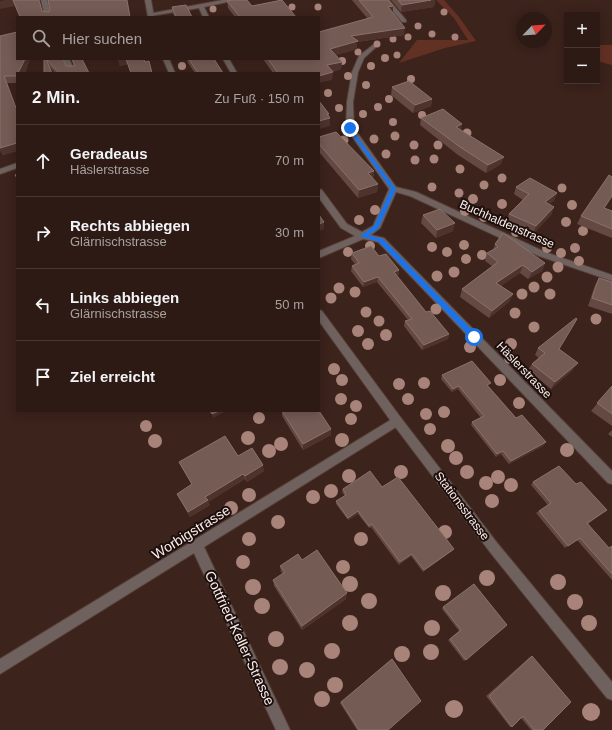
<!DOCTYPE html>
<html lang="de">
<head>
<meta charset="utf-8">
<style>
	:root { --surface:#2d1a15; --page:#35231e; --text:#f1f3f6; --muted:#a7a1a0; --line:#483834 }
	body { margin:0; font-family:Helvetica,sans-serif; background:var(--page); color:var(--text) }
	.controls { position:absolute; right:12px; top:12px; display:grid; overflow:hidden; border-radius:0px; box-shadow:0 2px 10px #0003 }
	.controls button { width:36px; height:36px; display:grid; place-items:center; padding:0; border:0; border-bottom:1px solid var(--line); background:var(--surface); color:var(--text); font:20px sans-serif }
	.compass { position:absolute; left:516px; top:12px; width:36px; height:36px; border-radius:50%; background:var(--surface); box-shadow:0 2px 10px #0003; rotate:65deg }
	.stop { position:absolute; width:12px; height:12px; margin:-9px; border:3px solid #1a73e8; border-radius:50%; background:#fff }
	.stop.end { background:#1a73e8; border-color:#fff; box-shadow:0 1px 4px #0008 }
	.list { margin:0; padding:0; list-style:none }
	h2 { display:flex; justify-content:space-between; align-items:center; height:52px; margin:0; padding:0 16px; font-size:17px }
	h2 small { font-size:13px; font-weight:400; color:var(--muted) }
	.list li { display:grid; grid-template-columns:26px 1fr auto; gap:12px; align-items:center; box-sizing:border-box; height:72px; padding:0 16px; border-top:1px solid var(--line) }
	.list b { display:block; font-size:15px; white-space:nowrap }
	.list p { margin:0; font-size:13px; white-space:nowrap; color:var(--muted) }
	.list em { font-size:13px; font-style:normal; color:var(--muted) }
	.icon { flex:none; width:22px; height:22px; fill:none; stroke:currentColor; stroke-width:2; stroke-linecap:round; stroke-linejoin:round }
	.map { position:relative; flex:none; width:612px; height:730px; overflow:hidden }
	.search { position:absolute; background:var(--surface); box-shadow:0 2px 10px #0003; left:16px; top:16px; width:304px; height:44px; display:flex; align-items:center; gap:10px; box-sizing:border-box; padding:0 14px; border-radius:0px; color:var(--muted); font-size:15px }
	.panel { position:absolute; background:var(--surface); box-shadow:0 2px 10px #0003; left:16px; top:72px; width:304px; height:340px; border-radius:0px }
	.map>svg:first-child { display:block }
	.green { fill:#633124 }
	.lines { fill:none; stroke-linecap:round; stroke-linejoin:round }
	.minor-casing { stroke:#573f39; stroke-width:2 }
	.tertiary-casing { stroke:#573f39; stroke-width:2 }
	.minor { fill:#6f625e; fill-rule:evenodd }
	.tertiary { fill:#6f625e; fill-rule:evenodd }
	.tree { fill:#a7837a }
	.wall { fill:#644943 }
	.shaded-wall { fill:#4d332c }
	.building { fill:#745b54; stroke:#8a726c }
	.route { fill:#1a73e8 }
	.labels { text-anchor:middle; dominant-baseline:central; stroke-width:4; stroke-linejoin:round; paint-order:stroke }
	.street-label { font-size:12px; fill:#ffede9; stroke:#1b100d }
	.near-street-label { font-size:14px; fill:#ffede9; stroke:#1b100d }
</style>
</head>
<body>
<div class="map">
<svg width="612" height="730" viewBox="0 0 612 730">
	<rect width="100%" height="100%" fill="#3c231c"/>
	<g class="green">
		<polygon points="436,0 444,0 459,17 476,41 445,48 399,63 417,40 468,40 454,18"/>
		<polygon points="597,45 612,45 612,65 597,61"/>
	</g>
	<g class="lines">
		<g class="minor-casing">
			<g id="minor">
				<polygon points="41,0 47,0 51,17 45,17"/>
				<polygon points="223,0 236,0 204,7 209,17 203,17 199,8 151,16 148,14"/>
				<polygon points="383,0 389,0 406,20 406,22 402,22"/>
				<polygon points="373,45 376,47 364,58 358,72 353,102 354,128 396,187 416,192 545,252 612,275 612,281 539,256 410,196 396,192 380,228 371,235 384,238 612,471 612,484 608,483 378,242 363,239 319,258 319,251 355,236 341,228 319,198 319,189 322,190 347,224 362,232 373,226 389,189 346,128 347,102 352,72 359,56"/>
				<polygon points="63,59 69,59 76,73 70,73"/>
				<polygon points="223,59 229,59 237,73 231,73"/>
				<polygon points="17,163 17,168 0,174 0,169"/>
				<polygon points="397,416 401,418 402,421 401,424 204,547 290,730 276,730 194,553 0,674 0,659"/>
			</g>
		</g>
		<g class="tertiary-casing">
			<g id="tertiary">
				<polygon points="145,0 151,0 154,17 148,17"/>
				<polygon points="163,59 169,59 175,73 169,73"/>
				<polygon points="319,310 322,311 401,418 498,544 612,682 612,700 607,698 490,552 393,424 319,321"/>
			</g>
		</g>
		<use href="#minor" class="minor"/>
		<use href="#tertiary" class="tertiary"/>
	</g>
	<g class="tree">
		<circle cx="292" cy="7" r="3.5"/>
		<circle cx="318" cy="7" r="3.5"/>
		<circle cx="213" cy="9" r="3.5"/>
		<circle cx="444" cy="12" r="3.5"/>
		<circle cx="418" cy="26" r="3.5"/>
		<circle cx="432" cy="34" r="3.5"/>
		<circle cx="408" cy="37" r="3.5"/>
		<circle cx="455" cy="37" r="3.5"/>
		<circle cx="393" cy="39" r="3.5"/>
		<circle cx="377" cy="44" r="3.5"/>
		<circle cx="358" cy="52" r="3.5"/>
		<circle cx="397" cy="55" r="3.5"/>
		<circle cx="385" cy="58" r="4"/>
		<circle cx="342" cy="61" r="4"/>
		<circle cx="182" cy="66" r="4"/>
		<circle cx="371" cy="66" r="4"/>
		<circle cx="348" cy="76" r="4"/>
		<circle cx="411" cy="79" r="4"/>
		<circle cx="366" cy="85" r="4"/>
		<circle cx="328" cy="93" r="4"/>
		<circle cx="389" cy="99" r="4"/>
		<circle cx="378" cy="107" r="4"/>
		<circle cx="339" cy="108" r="4"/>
		<circle cx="363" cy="114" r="4"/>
		<circle cx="422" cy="115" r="4"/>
		<circle cx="393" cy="122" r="4"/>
		<circle cx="467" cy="133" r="4.5"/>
		<circle cx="395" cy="136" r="4.5"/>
		<circle cx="374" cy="139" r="4.5"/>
		<circle cx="344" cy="140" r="4.5"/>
		<circle cx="414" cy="145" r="4.5"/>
		<circle cx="438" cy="145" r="4.5"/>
		<circle cx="386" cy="154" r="4.5"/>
		<circle cx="434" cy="159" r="4.5"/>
		<circle cx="415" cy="160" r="4.5"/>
		<circle cx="460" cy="169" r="4.5"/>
		<circle cx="502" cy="178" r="4.5"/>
		<circle cx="484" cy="185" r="4.5"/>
		<circle cx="432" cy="187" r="4.5"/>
		<circle cx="562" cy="188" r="4.5"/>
		<circle cx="459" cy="193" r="4.5"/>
		<circle cx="473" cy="199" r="5"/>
		<circle cx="502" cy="204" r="5"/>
		<circle cx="572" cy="205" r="5"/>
		<circle cx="375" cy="210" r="5"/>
		<circle cx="465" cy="211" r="5"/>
		<circle cx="484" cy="217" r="5"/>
		<circle cx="359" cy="220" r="5"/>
		<circle cx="566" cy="222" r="5"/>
		<circle cx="503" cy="223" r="5"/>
		<circle cx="583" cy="231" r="5"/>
		<circle cx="516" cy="232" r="5"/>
		<circle cx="464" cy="245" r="5"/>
		<circle cx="370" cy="246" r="5"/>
		<circle cx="432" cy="247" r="5"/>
		<circle cx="547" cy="248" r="5"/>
		<circle cx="575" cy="248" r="5"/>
		<circle cx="348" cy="252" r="5"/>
		<circle cx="447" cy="252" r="5"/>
		<circle cx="561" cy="253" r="5"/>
		<circle cx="482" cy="255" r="5"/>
		<circle cx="466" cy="259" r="5"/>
		<circle cx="579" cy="261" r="5"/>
		<circle cx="558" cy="267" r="5.5"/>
		<circle cx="454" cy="272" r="5.5"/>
		<circle cx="437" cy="276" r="5.5"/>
		<circle cx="547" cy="277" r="5.5"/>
		<circle cx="534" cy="287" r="5.5"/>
		<circle cx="339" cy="288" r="5.5"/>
		<circle cx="355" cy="292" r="5.5"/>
		<circle cx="522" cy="294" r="5.5"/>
		<circle cx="550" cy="294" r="5.5"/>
		<circle cx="331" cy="298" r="5.5"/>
		<circle cx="436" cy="309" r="5.5"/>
		<circle cx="366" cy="312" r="5.5"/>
		<circle cx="515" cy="313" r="5.5"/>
		<circle cx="596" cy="319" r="5.5"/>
		<circle cx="379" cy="321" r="5.5"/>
		<circle cx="534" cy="327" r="5.5"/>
		<circle cx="358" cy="331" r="6"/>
		<circle cx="386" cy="335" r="6"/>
		<circle cx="368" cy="344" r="6"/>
		<circle cx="511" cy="344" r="6"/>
		<circle cx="470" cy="347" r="6"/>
		<circle cx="510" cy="358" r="6"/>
		<circle cx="334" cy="369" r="6"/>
		<circle cx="342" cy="380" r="6"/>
		<circle cx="500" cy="380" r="6"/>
		<circle cx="424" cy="383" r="6"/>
		<circle cx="399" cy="384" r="6"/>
		<circle cx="341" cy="399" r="6"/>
		<circle cx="408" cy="399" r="6"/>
		<circle cx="519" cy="403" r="6"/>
		<circle cx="356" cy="406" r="6"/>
		<circle cx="444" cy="412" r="6"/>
		<circle cx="426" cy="414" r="6"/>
		<circle cx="259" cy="418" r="6"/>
		<circle cx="351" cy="419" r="6"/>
		<circle cx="146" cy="426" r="6"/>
		<circle cx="430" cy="429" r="6"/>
		<circle cx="248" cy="438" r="7"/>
		<circle cx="342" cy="440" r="7"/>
		<circle cx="155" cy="441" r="7"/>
		<circle cx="281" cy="444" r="7"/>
		<circle cx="448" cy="446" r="7"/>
		<circle cx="567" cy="450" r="7"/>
		<circle cx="269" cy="451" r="7"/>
		<circle cx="456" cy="458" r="7"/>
		<circle cx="401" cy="472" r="7"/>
		<circle cx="467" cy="472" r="7"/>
		<circle cx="349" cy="476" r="7"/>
		<circle cx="498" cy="477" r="7"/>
		<circle cx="486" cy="483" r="7"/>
		<circle cx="511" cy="485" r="7"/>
		<circle cx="331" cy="491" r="7"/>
		<circle cx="249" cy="495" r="7"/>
		<circle cx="313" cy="497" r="7"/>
		<circle cx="492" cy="501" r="7"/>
		<circle cx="231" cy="508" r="7"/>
		<circle cx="278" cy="522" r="7"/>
		<circle cx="445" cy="532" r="7"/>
		<circle cx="249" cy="539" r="7"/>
		<circle cx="361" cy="539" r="7"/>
		<circle cx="243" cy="562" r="7"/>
		<circle cx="343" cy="567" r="7"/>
		<circle cx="487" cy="578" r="8"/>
		<circle cx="558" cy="582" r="8"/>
		<circle cx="350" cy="584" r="8"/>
		<circle cx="253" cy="587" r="8"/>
		<circle cx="443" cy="593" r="8"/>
		<circle cx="369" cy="601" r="8"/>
		<circle cx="575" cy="602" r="8"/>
		<circle cx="262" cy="606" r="8"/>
		<circle cx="350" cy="623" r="8"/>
		<circle cx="589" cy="623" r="8"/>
		<circle cx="432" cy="628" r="8"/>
		<circle cx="276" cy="639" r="8"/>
		<circle cx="332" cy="651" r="8"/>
		<circle cx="431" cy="652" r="8"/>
		<circle cx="402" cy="654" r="8"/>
		<circle cx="280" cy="667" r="8"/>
		<circle cx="307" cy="670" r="8"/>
		<circle cx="335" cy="685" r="8"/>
		<circle cx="322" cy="699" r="8"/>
		<circle cx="454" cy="709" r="9"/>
		<circle cx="591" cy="712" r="9"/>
	</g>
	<g class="wall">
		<polygon points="352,0 388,0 393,13 404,35 357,42 357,49 336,55 342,62 341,69 332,72 332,80 319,73 273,73 263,59 319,59 368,19"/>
		<polygon points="391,0 435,0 434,7 401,12"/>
		<polygon points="227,1 252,6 296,17 235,17 228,8"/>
		<polygon points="172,7 192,17 175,17 173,14"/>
		<polygon points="0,36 17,59 30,59 25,73 17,73 17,83 7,83 16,108 17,108 17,151 3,155 0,150"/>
		<polygon points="43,59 63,59 66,66 74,66 71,59 82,59 89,73 55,73"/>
		<polygon points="118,59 144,59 152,73 131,73 128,64 120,66"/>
		<polygon points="187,59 214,59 223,73 195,73 188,63"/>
		<polygon points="392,87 432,99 431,106 413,113 391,95"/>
		<polygon points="421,118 461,130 501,164 486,173 458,155 420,125"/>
		<polygon points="319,137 374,171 373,179 378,184 377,192 358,198 319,152"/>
		<polygon points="516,187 554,201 549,204 554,207 551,215 533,234 506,222 509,214 523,200 514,194"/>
		<polygon points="605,208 612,211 612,238 577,224 581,216"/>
		<polygon points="423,215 453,231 436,238 421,223"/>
		<polygon points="495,244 545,263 542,271 528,279 520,273 500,286 513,294 509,302 489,318 460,297 462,289 492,266 485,261 487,253 493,250"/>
		<polygon points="352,253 379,256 399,270 398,276 397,276 426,312 449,334 448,339 422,350 404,326 405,321 408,320 377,282 363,287 351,271 352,266 355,264 351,259"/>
		<polygon points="599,278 612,282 612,314 588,306 595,285"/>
		<polygon points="538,348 559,349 573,370 551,389 528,370 532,364 539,358 535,355"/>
		<polygon points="442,375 489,387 516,418 546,442 543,446 509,464 501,454 496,457 471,425 472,422 481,418 458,389 452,392 441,379"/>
		<polygon points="612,386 612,426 591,411"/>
		<polygon points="282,411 319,411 331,429 331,435 303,450 282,416"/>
		<polygon points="612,430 612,437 608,434"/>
		<polygon points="238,456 264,471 247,482 245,479 208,502 210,505 190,517 177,494 192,485 182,468 179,462"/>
		<polygon points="533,482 576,484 607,510 588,524 609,548 612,546 612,580 577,540 565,548 536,513 548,505 531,485"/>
		<polygon points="382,487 454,549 452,551 423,572 411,556 399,565 371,527 369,528 358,514 348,520 336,504 336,501 345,496 342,492 343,489"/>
		<polygon points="302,560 346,599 302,630 274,586 273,580 283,574 281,572 280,566"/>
		<polygon points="443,607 507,625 464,661 448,640 459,631 442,609"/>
		<polygon points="532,656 543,730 531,730 521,718 512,727 510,727 486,696 530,657"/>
		<polygon points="341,702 388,730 357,730 340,703"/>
	</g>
	<g class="shaded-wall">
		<polygon points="6,0 13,0 15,6 0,9 0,1"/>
		<polygon points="431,0 435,0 434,7 401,12 402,5"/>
		<polygon points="393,6 393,13 388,7"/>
		<polygon points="405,28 404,35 357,42 357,49 330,57 330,49 351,36"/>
		<polygon points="25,59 30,59 25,73 18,73"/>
		<polygon points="118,59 126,59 128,64 120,66"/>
		<polygon points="342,62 341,69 326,73 327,65"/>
		<polygon points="333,72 332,80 319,83 319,76"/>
		<polygon points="432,99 431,106 413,113 415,105"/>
		<polygon points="327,114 329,114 329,119 330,118 330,126 319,129 319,121"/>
		<polygon points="462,124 461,132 456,127"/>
		<polygon points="17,143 17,151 3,155 0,150 0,148"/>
		<polygon points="504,157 501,164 486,173 488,165"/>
		<polygon points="374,171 373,179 368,173"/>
		<polygon points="378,184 377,192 358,198 359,190"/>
		<polygon points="557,193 554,201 542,210 545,202"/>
		<polygon points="612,196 612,197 600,216 604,208"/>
		<polygon points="554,207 551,215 533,234 536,226"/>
		<polygon points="324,222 324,229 319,231 319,224"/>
		<polygon points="455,223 453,231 436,238 437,230"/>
		<polygon points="545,263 542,271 528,279 532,272"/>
		<polygon points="523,265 520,273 494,291 496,283"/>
		<polygon points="399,270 398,276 393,278 394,272"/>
		<polygon points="378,277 377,282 363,287 364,282"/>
		<polygon points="513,294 509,302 489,318 492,311"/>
		<polygon points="449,334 448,339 422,350 424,345"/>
		<polygon points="578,363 573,370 551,389 555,382"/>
		<polygon points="459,386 458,389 452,392 453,389"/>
		<polygon points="219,411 226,411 213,418 212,414"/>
		<polygon points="331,429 331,435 303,450 303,444"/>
		<polygon points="546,442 543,446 509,464 511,461"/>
		<polygon points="503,451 501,454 496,457 497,454"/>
		<polygon points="263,465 264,471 247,482 245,476"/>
		<polygon points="243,474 245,479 208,502 210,505 190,517 188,512 205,497"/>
		<polygon points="358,511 358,514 348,520 348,518"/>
		<polygon points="454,549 452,551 423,572 424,570"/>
		<polygon points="412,554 411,556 399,565 400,562"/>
		<polygon points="347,593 346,599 302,630 302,626"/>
	</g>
	<g class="building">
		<polygon points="13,0 39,0 42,11 49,12 50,10 48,0 127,0 130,17 20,17"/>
		<polygon points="232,0 247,0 252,6 282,0 296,17 240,17 227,1"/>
		<polygon points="359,0 388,0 393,6 388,7 405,28 351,36 358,41 330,49 342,62 327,65 333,72 319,76 319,73 278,73 268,59 319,59 319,32 373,17"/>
		<polygon points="398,0 431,0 402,5"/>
		<polygon points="186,5 192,17 176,17 172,7"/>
		<polygon points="17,32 17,59 25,59 18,73 17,73 17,76 4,76 16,108 17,108 17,143 0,148 0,36"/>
		<polygon points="44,59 46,59 52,73 44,73"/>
		<polygon points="46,59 63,59 66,66 75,66 72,59 82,59 89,73 59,73"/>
		<polygon points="126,59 144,59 145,62 149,61 152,73 131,73"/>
		<polygon points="189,59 214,59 223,73 198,73"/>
		<polygon points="409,81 432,99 415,105 392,87"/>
		<polygon points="319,101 329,114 327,114 330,118 319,121"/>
		<polygon points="443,109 462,124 456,127 504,157 488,165 460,147 421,118"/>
		<polygon points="336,132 374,171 368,173 378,184 359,190 319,144 319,137"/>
		<polygon points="17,174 17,178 15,175"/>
		<polygon points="609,175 612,177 612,196 604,208 612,211 612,229 581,216"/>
		<polygon points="530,178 557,193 545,202 554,207 536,226 509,214 529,194 516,187"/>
		<polygon points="440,209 455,223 437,230 423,215"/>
		<polygon points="319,215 324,222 319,224"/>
		<polygon points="503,233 545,263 532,272 523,265 496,283 513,294 492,311 462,289 498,262 487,253 498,247 495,244"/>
		<polygon points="371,246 379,256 386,254 399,270 394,272 426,312 430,311 449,334 424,345 405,321 412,319 378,277 364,282 352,266 359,263 352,253"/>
		<polygon points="599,278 612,282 612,305 592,298"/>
		<polygon points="576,318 577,319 559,349 578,363 555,382 532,364 545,353 538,348"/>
		<polygon points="472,361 491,383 487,385 516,418 522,415 546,442 511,461 503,451 497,454 472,422 484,416 459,386 453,389 442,375"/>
		<polygon points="612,386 612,414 597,403"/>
		<polygon points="210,411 219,411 212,414"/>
		<polygon points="282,411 319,411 331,429 303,444"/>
		<polygon points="225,436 238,456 252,448 263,465 245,476 243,474 205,497 208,500 188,512 177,494 192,484 179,462"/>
		<polygon points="559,466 576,484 581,482 607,510 587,523 609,548 612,546 612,574 580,538 568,546 539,511 551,503 533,482"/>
		<polygon points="370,471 382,487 398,477 454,549 424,570 412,554 400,562 372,524 369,526 358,511 348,518 336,501 346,495 343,489"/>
		<polygon points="317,550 347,593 302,626 273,580 285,572 280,566 298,554 302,560"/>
		<polygon points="474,584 507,625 466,660 450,639 461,630 443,607"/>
		<polygon points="532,656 571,702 543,730 534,730 523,716 512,727 489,696"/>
		<polygon points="392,659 421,701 388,730 359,730 341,702"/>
	</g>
	<polygon class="route" points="350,127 396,189 378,229 368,235 383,239 477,335 477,339 472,339 379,242 360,236 374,226 391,189 347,128"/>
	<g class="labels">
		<g class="street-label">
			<text transform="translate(507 224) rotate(24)">Buchhaldenstrasse</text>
			<text transform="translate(524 370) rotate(46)">Häslerstrasse</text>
			<text transform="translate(462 506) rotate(53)">Stationsstrasse</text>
		</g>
		<g class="near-street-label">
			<text transform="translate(191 532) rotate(-32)">Worbigstrasse</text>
			<text transform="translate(240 638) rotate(65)">Gottfried-Keller-Strasse</text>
		</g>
	</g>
</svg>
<div class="controls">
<button>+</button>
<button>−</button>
</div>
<svg class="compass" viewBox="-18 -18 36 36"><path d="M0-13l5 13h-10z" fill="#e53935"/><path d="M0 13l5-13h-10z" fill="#a7a1a0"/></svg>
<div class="stop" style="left:474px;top:337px"></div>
<div class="stop end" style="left:350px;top:128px"></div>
<div class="search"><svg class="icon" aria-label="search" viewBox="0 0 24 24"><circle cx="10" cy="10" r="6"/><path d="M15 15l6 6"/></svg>Hier suchen</div>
<section class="panel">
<h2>2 Min.<small>Zu Fuß · 150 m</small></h2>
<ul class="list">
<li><svg class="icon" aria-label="ahead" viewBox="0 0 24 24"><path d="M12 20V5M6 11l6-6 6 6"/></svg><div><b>Geradeaus</b><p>Häslerstrasse</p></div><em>70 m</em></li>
<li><svg class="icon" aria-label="right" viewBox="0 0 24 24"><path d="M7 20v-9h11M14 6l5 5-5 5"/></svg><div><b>Rechts abbiegen</b><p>Glärnischstrasse</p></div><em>30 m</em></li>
<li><svg class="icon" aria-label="left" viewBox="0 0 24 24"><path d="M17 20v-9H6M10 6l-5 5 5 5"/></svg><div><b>Links abbiegen</b><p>Glärnischstrasse</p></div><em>50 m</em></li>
<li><svg class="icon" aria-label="arrive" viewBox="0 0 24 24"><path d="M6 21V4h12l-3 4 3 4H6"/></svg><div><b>Ziel erreicht</b></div></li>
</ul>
</section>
</div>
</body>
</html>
